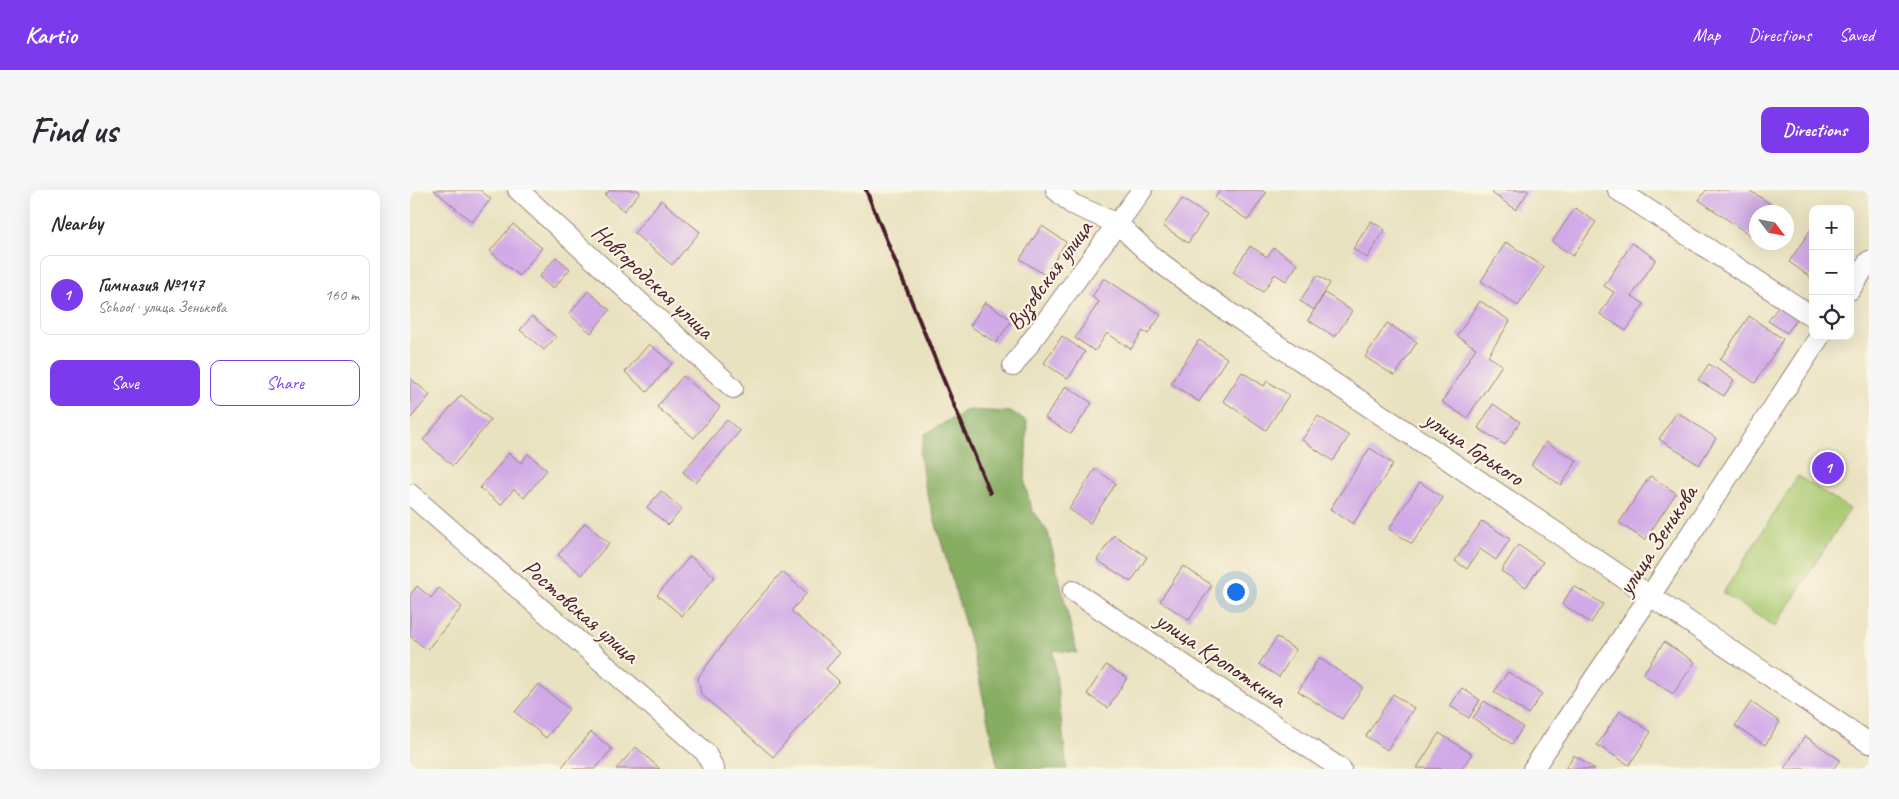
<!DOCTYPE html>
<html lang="en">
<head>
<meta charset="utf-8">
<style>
	:root { --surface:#fff; --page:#f7f7f7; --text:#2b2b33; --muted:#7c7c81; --line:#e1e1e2; --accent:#7c3aed }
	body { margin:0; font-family:Caveat,sans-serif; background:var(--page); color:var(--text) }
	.controls { position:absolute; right:15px; top:15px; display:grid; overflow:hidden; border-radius:10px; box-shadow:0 5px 20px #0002 }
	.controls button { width:45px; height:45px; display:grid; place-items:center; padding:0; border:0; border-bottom:1px solid var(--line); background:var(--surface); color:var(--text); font:25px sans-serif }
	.compass { position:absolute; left:1339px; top:15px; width:45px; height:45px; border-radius:50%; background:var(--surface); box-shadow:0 5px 20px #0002; rotate:122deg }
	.you { position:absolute; left:825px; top:401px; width:18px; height:18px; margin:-12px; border:4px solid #fff; border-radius:50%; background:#1a73e8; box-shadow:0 0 0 8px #1a73e833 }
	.badge { display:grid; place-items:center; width:32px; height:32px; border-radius:50%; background:var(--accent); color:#fff; font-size:16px; font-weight:700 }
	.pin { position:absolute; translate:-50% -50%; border:2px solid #fff; box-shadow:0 1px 5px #0006 }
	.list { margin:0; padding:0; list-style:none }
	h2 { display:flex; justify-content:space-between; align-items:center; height:65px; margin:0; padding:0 20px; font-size:21px }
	h2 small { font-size:16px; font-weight:400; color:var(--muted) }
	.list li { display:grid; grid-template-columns:32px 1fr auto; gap:15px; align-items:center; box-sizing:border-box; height:80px; margin:0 10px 10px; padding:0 10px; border:1px solid var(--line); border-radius:10px }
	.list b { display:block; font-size:19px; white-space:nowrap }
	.list p { margin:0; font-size:16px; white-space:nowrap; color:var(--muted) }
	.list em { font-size:16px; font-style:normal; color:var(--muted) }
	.actions { display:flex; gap:10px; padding:15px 20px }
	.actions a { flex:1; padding:11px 0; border:1px solid var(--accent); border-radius:10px; text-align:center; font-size:18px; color:var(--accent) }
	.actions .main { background:var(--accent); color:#fff }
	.icon { flex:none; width:28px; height:28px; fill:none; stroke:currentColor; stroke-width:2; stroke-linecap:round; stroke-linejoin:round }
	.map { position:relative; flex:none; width:1459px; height:579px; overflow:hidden; border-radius:10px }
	header { display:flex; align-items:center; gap:30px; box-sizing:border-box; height:70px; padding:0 25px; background:var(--accent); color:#fff }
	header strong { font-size:24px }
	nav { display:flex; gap:28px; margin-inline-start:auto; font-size:18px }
	.intro { display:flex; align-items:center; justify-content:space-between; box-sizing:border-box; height:120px; padding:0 30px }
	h1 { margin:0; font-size:35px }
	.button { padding:12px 22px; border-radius:10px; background:var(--accent); color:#fff; font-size:18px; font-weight:700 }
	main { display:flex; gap:30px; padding:0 30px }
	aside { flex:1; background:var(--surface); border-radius:10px; box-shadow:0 5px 20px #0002 }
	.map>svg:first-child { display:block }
	.green { fill:#a9c970; stroke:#7a744e }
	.forest { fill:#86ad62; stroke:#686646 }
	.building { fill:#d0a9e7 }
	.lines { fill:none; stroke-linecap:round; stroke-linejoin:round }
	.street-casing { stroke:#9a8076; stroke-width:22 }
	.street { stroke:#fff; stroke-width:20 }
	.rail { stroke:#4a1f2b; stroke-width:4 }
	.labels { text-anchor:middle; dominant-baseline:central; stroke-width:4.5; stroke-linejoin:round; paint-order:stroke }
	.street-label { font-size:24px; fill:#4a1f2b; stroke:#fcf5e5 }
</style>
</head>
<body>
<header>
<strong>Kartio</strong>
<nav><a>Map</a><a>Directions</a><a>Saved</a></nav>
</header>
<div class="intro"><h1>Find us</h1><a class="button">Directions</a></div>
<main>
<aside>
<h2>Nearby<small></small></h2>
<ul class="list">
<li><span class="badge">1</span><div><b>Гимназия №147</b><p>School · улица Зенькова</p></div><em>160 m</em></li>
</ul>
<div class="actions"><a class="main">Save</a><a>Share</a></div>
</aside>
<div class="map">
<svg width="1459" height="579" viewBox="0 0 1459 579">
	<rect width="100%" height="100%" fill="#fcf5e5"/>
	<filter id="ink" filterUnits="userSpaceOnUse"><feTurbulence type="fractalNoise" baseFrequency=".02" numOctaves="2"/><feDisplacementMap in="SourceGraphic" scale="10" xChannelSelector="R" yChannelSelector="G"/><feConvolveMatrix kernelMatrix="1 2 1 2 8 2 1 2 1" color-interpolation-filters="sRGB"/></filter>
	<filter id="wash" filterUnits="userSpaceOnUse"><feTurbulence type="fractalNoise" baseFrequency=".0096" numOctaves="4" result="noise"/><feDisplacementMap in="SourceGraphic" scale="20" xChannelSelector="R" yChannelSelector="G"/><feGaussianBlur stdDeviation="1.12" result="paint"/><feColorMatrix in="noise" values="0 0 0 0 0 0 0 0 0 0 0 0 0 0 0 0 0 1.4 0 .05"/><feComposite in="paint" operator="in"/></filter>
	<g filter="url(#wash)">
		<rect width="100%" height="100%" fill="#e9e2c0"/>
		<polygon class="green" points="1388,286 1440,319 1365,437 1313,403"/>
		<polygon class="forest" points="557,220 602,222 617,231 615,295 622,320 638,342 667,463 643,460 657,579 588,579 564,465 514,293 510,263 515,244"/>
		<g id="blocks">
			<g class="building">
				<polygon points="24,0 70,0 81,9 62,32"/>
				<polygon points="200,0 228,0 230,2 214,21 195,5"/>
				<polygon points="810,0 851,0 856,3 838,30 805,8"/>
				<polygon points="1084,0 1119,0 1106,20 1082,3"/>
				<polygon points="1296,0 1339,0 1362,15 1357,22 1346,22 1346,38 1341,46 1289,10"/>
				<polygon points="772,9 797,25 778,53 753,36"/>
				<polygon points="251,10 290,42 262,75 224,43"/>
				<polygon points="1165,18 1186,32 1163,66 1142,52"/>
				<polygon points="961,31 975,40 957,68 943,59"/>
				<polygon points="103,34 132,58 109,86 80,61"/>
				<polygon points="632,36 656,52 635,85 610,69"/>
				<polygon points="1403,36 1403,89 1379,72"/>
				<polygon points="1096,52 1134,77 1108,116 1071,91"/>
				<polygon points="1222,53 1246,69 1222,106 1234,114 1216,141 1190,124 1204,102 1194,96"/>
				<polygon points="840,56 857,67 864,58 888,74 876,91 865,84 853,102 823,82"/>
				<polygon points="146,67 160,79 143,99 129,87"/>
				<polygon points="907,85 920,93 904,120 890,111"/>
				<polygon points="694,88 751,125 738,144 733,141 721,159 697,143 685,161 665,148 689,112 682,107"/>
				<polygon points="178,101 200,120 181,143 159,124"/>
				<polygon points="915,103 942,121 925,147 898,130"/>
				<polygon points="1070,111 1100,131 1078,166 1092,175 1057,228 1032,212 1066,158 1047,146"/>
				<polygon points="575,112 602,130 586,153 560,136"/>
				<polygon points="1369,116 1388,128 1377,143 1358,131"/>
				<polygon points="122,126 146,147 134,160 110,140"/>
				<polygon points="1339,126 1373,149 1345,193 1310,170"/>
				<polygon points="977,133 1007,152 985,186 955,167"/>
				<polygon points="652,146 675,162 658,189 634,173"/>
				<polygon points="789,150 817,168 789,212 761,193"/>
				<polygon points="239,154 262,173 237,202 215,182"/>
				<polygon points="1299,174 1324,190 1314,206 1288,190"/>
				<polygon points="832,182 854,196 857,191 879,205 856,240 813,211"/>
				<polygon points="273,186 310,217 284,248 247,217"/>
				<polygon points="0,188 20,205 0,229"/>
				<polygon points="656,196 682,213 661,244 635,228"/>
				<polygon points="51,205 81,230 43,276 13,250"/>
				<polygon points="1083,214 1110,232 1095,255 1068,238"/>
				<polygon points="1267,222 1306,248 1289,275 1249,249"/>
				<polygon points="908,226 939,246 923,271 892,250"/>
				<polygon points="317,230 330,241 286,293 273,282"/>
				<polygon points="1136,252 1167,271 1151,295 1121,275"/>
				<polygon points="960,258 983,274 943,334 920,319"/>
				<polygon points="99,263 111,273 118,264 137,280 114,308 104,299 91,315 70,298"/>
				<polygon points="685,279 706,293 680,333 659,319"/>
				<polygon points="1240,286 1266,303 1235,350 1209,333"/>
				<polygon points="1010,292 1033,308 1002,354 979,339"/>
				<polygon points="251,301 272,319 258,335 237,317"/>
				<polygon points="1072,331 1100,349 1086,370 1070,359 1057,379 1045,371"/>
				<polygon points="175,333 199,353 172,385 148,365"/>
				<polygon points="704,345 737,367 721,392 687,370"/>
				<polygon points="1108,355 1133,372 1116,397 1091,381"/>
				<polygon points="280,366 305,387 272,426 247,405"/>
				<polygon points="773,376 802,395 779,430 750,411"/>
				<polygon points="372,382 397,403 381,421 430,463 416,479 429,491 363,567 291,504 288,488 330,430"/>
				<polygon points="7,396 21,408 29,398 52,417 17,460 0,446 0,405"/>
				<polygon points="1164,396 1193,414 1181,433 1152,414"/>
				<polygon points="867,447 886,460 869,487 849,474"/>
				<polygon points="1254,452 1285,472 1263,504 1233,484"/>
				<polygon points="909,468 953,497 932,529 888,501"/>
				<polygon points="696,475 717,488 698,518 677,504"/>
				<polygon points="1098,482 1132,504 1118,524 1084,502"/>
				<polygon points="128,494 159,519 136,548 105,522"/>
				<polygon points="1052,498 1070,510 1059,528 1040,516"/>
				<polygon points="983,504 1004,518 977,560 956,546"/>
				<polygon points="1074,511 1113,537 1102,554 1063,528"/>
				<polygon points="1341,512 1370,532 1355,555 1325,536"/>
				<polygon points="1210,521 1241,542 1219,575 1187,555"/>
				<polygon points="181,542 202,559 185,579 154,579 152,577"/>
				<polygon points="1029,543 1062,564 1052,579 1007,578"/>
				<polygon points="1395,546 1430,570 1423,579 1374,579"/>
				<polygon points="226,557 250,579 206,579"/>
				<polygon points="1164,565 1185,579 1155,579"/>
			</g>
		</g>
	</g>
	<g filter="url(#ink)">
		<use href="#blocks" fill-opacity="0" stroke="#9a8076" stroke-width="1"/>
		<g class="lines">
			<g class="street-casing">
				<g id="street">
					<polyline points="108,0 323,198"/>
					<polyline points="646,0 662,14 708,34 744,68 811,117 1459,553"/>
					<polyline points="1208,0 1403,127"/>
					<polyline points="1440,100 1459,71"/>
					<polyline points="603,176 732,0"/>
					<polyline points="0,304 295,562 304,579"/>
					<polyline points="663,401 931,579"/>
					<polyline points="1123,579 1240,406 1410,146"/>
				</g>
			</g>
			<use href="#street" class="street"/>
			<polyline class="rail" points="456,0 580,303"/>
		</g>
	</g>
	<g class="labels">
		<g class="street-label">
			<text transform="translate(639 85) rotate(-54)">Вузовская улица</text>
			<text transform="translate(243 91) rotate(43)">Новгородская улица</text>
			<text transform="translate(1064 258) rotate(34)">улица Горького</text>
			<text transform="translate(1247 350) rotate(-57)">улица Зенькова</text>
			<text transform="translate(171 421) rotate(41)">Ростовская улица</text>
			<text transform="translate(811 469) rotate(34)">улица Кропоткина</text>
		</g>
	</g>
</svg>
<div class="controls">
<button>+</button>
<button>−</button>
<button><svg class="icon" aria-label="locate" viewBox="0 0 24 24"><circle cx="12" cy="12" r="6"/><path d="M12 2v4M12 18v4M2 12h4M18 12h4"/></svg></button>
</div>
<svg class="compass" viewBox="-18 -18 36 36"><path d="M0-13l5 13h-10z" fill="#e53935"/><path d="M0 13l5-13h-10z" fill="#7c7c81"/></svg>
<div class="you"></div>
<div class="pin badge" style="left:1418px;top:278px">1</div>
</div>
</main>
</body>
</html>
